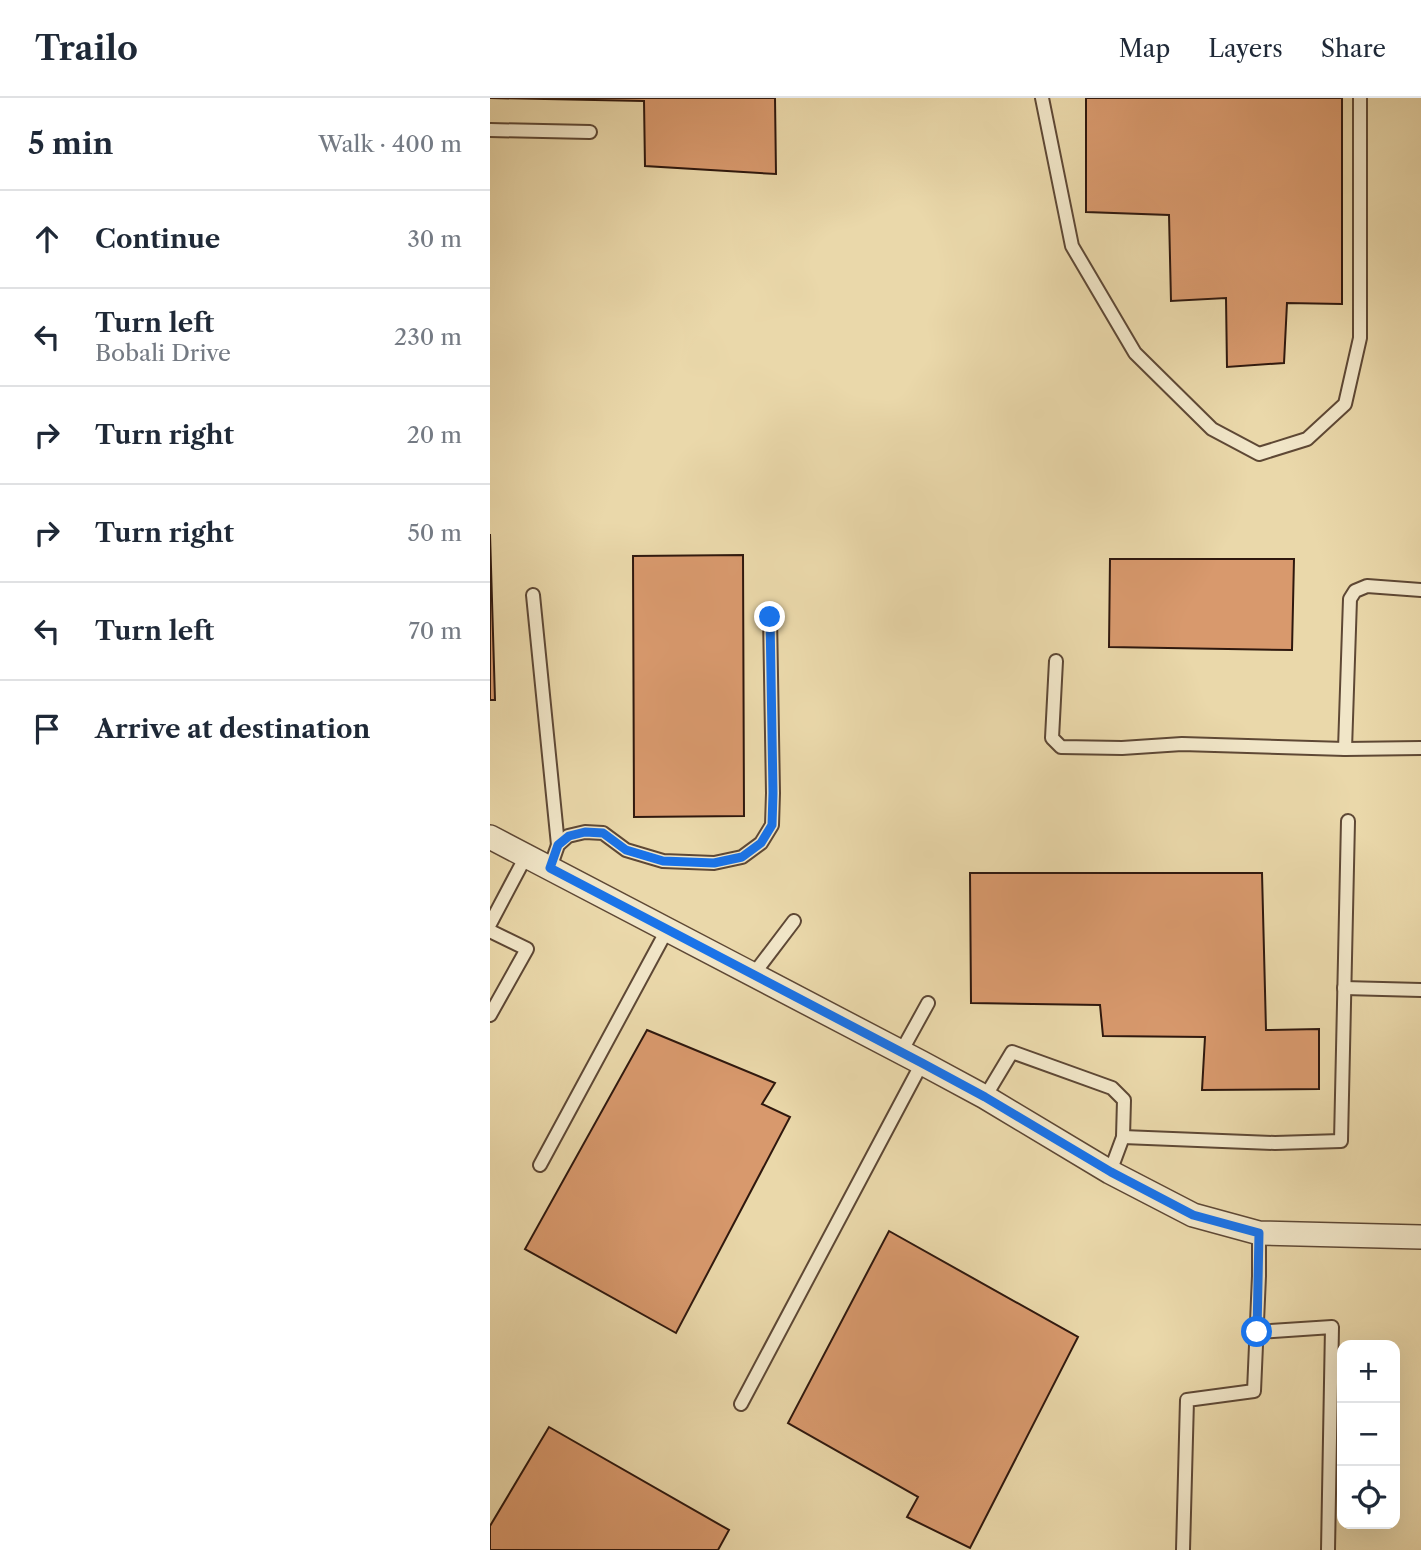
<!DOCTYPE html>
<html lang="en">
<head>
<meta charset="utf-8">
<style>
	:root { --surface:#fff; --page:#f6f6f7; --text:#1f2937; --muted:#747a83; --line:#e0e1e3 }
	body { margin:0; font-family:"Libre Caslon Text",serif; background:var(--page); color:var(--text) }
	.controls { position:absolute; right:21px; bottom:21px; display:grid; overflow:hidden; border-radius:14px; box-shadow:0 7px 28px #0002 }
	.controls button { width:63px; height:63px; display:grid; place-items:center; padding:0; border:0; border-bottom:2px solid var(--line); background:var(--surface); color:var(--text); font:35px sans-serif }
	.stop { position:absolute; width:21px; height:21px; margin:-16px; border:5px solid #1a73e8; border-radius:50%; background:#fff }
	.stop.end { background:#1a73e8; border-color:#fff; box-shadow:0 2px 7px #0008 }
	.list { margin:0; padding:0; list-style:none }
	h2 { display:flex; justify-content:space-between; align-items:center; height:91px; margin:0; padding:0 28px; font-size:30px }
	h2 small { font-size:23px; font-weight:400; color:var(--muted) }
	.list li { display:grid; grid-template-columns:46px 1fr auto; gap:21px; align-items:center; box-sizing:border-box; height:98px; padding:0 28px; border-top:2px solid var(--line) }
	.list b { display:block; font-size:26px; white-space:nowrap }
	.list p { margin:0; font-size:23px; white-space:nowrap; color:var(--muted) }
	.list em { font-size:23px; font-style:normal; color:var(--muted) }
	.icon { flex:none; width:38px; height:38px; fill:none; stroke:currentColor; stroke-width:2; stroke-linecap:round; stroke-linejoin:round }
	.map { position:relative; flex:none; width:931px; height:1452px; overflow:hidden }
	header { display:flex; align-items:center; gap:42px; box-sizing:border-box; height:98px; padding:0 35px; background:var(--surface); border-bottom:2px solid var(--line) }
	header strong { font-size:33px }
	nav { display:flex; gap:38px; margin-inline-start:auto; font-size:24px }
	main { display:flex }
	aside { flex:1; background:var(--surface) }
	.map>svg:first-child { display:block }
	.building { fill:#d8996d; stroke:#2f180e; stroke-width:2 }
	.lines { fill:none; stroke-linecap:round; stroke-linejoin:round }
	.lane-casing { stroke:#5e4835; stroke-width:16 }
	.street-casing { stroke:#5e4835; stroke-width:26 }
	.lane { stroke:#f1e6c8; stroke-width:12 }
	.street { stroke:#f1e6c8; stroke-width:23 }
	.route { stroke:#1a73e8; stroke-width:9 }
</style>
</head>
<body>
<header>
<strong>Trailo</strong>
<nav><a>Map</a><a>Layers</a><a>Share</a></nav>
</header>
<main>
<aside>
<h2>5 min<small>Walk · 400 m</small></h2>
<ul class="list">
<li><svg class="icon" aria-label="ahead" viewBox="0 0 24 24"><path d="M12 20V5M6 11l6-6 6 6"/></svg><div><b>Continue</b></div><em>30 m</em></li>
<li><svg class="icon" aria-label="left" viewBox="0 0 24 24"><path d="M17 20v-9H6M10 6l-5 5 5 5"/></svg><div><b>Turn left</b><p>Bobali Drive</p></div><em>230 m</em></li>
<li><svg class="icon" aria-label="right" viewBox="0 0 24 24"><path d="M7 20v-9h11M14 6l5 5-5 5"/></svg><div><b>Turn right</b></div><em>20 m</em></li>
<li><svg class="icon" aria-label="right" viewBox="0 0 24 24"><path d="M7 20v-9h11M14 6l5 5-5 5"/></svg><div><b>Turn right</b></div><em>50 m</em></li>
<li><svg class="icon" aria-label="left" viewBox="0 0 24 24"><path d="M17 20v-9H6M10 6l-5 5 5 5"/></svg><div><b>Turn left</b></div><em>70 m</em></li>
<li><svg class="icon" aria-label="arrive" viewBox="0 0 24 24"><path d="M6 21V4h12l-3 4 3 4H6"/></svg><div><b>Arrive at destination</b></div></li>
</ul>
</aside>
<div class="map">
<svg width="931" height="1452" viewBox="0 0 931 1452">
	<rect width="100%" height="100%" fill="#ead8aa"/>
	<filter id="stains"><feTurbulence type="fractalNoise" baseFrequency=".00286" numOctaves="4"/><feColorMatrix values="0 0 0 0 .2 0 0 0 0 .09 0 0 0 0 .02 0 0 0 .5 -.17"/></filter>
	<radialGradient id="worn" r=".72"><stop offset=".6" stop-color="#630" stop-opacity="0"/><stop offset="1" stop-color="#630" stop-opacity=".3"/></radialGradient>
	<g class="building">
		<polygon points="0,0 285,0 286,76 155,68 154,3"/>
		<polygon points="596,0 852,0 852,206 797,205 794,265 737,269 736,200 681,203 679,117 596,114"/>
		<polygon points="0,436 5,602 0,602"/>
		<polygon points="253,457 254,718 144,719 143,458"/>
		<polygon points="620,461 804,461 802,552 619,549"/>
		<polygon points="480,775 772,775 776,932 829,931 829,991 712,992 715,939 613,938 610,907 481,905"/>
		<polygon points="157,932 285,985 272,1006 300,1019 186,1235 35,1151"/>
		<polygon points="399,1133 588,1239 480,1450 417,1419 428,1399 298,1325"/>
		<polygon points="59,1329 239,1432 228,1452 0,1452 0,1428"/>
	</g>
	<g class="lines">
		<g class="lane-casing">
			<g id="lane">
				<polyline points="552,0 582,148 645,255 722,331 769,356 817,341 855,306 870,240 870,0"/>
				<polyline points="0,32 100,34"/>
				<polyline points="43,497 68,747"/>
				<polyline points="566,563 562,640 571,649 632,650 692,646 855,651 931,650"/>
				<polyline points="855,651 860,501 865,493 877,488 931,492"/>
				<polyline points="60,770 68,747 78,738 95,734 113,735 136,752 173,763 224,765 252,759 271,745 282,727 283,695 280,518"/>
				<polyline points="0,826 36,758"/>
				<polyline points="0,833 37,851 0,917"/>
				<polyline points="263,877 304,823"/>
				<polyline points="854,890 931,892"/>
				<polyline points="411,954 438,905"/>
				<polyline points="495,999 522,954 622,990 634,1002 633,1039 620,1074"/>
				<polyline points="633,1039 785,1045 851,1043 858,723"/>
				<polyline points="50,1067 177,832"/>
				<polyline points="767,1234 842,1229 838,1452"/>
				<polyline points="251,1306 432,965"/>
				<polyline points="693,1452 697,1302 764,1293 769,1178 769,1135"/>
			</g>
		</g>
		<g class="street-casing">
			<polyline id="street" points="0,739 432,965 495,999 620,1074 703,1117 769,1135 931,1139"/>
		</g>
		<use href="#lane" class="lane"/>
		<use href="#street" class="street"/>
	</g>
	<g class="lines">
		<polyline class="route" points="280,519 283,695 282,727 271,745 252,759 224,765 173,763 136,752 113,735 95,734 79,738 68,747 60,770 432,965 495,999 621,1074 703,1117 769,1135 767,1234"/>
	</g>
	<rect width="100%" height="100%" filter="url(#stains)"/>
	<rect width="100%" height="100%" fill="url(#worn)"/>
</svg>
<div class="controls">
<button>+</button>
<button>−</button>
<button><svg class="icon" aria-label="locate" viewBox="0 0 24 24"><circle cx="12" cy="12" r="6"/><path d="M12 2v4M12 18v4M2 12h4M18 12h4"/></svg></button>
</div>
<div class="stop" style="left:767px;top:1234px"></div>
<div class="stop end" style="left:280px;top:519px"></div>
</div>
</main>
</body>
</html>
